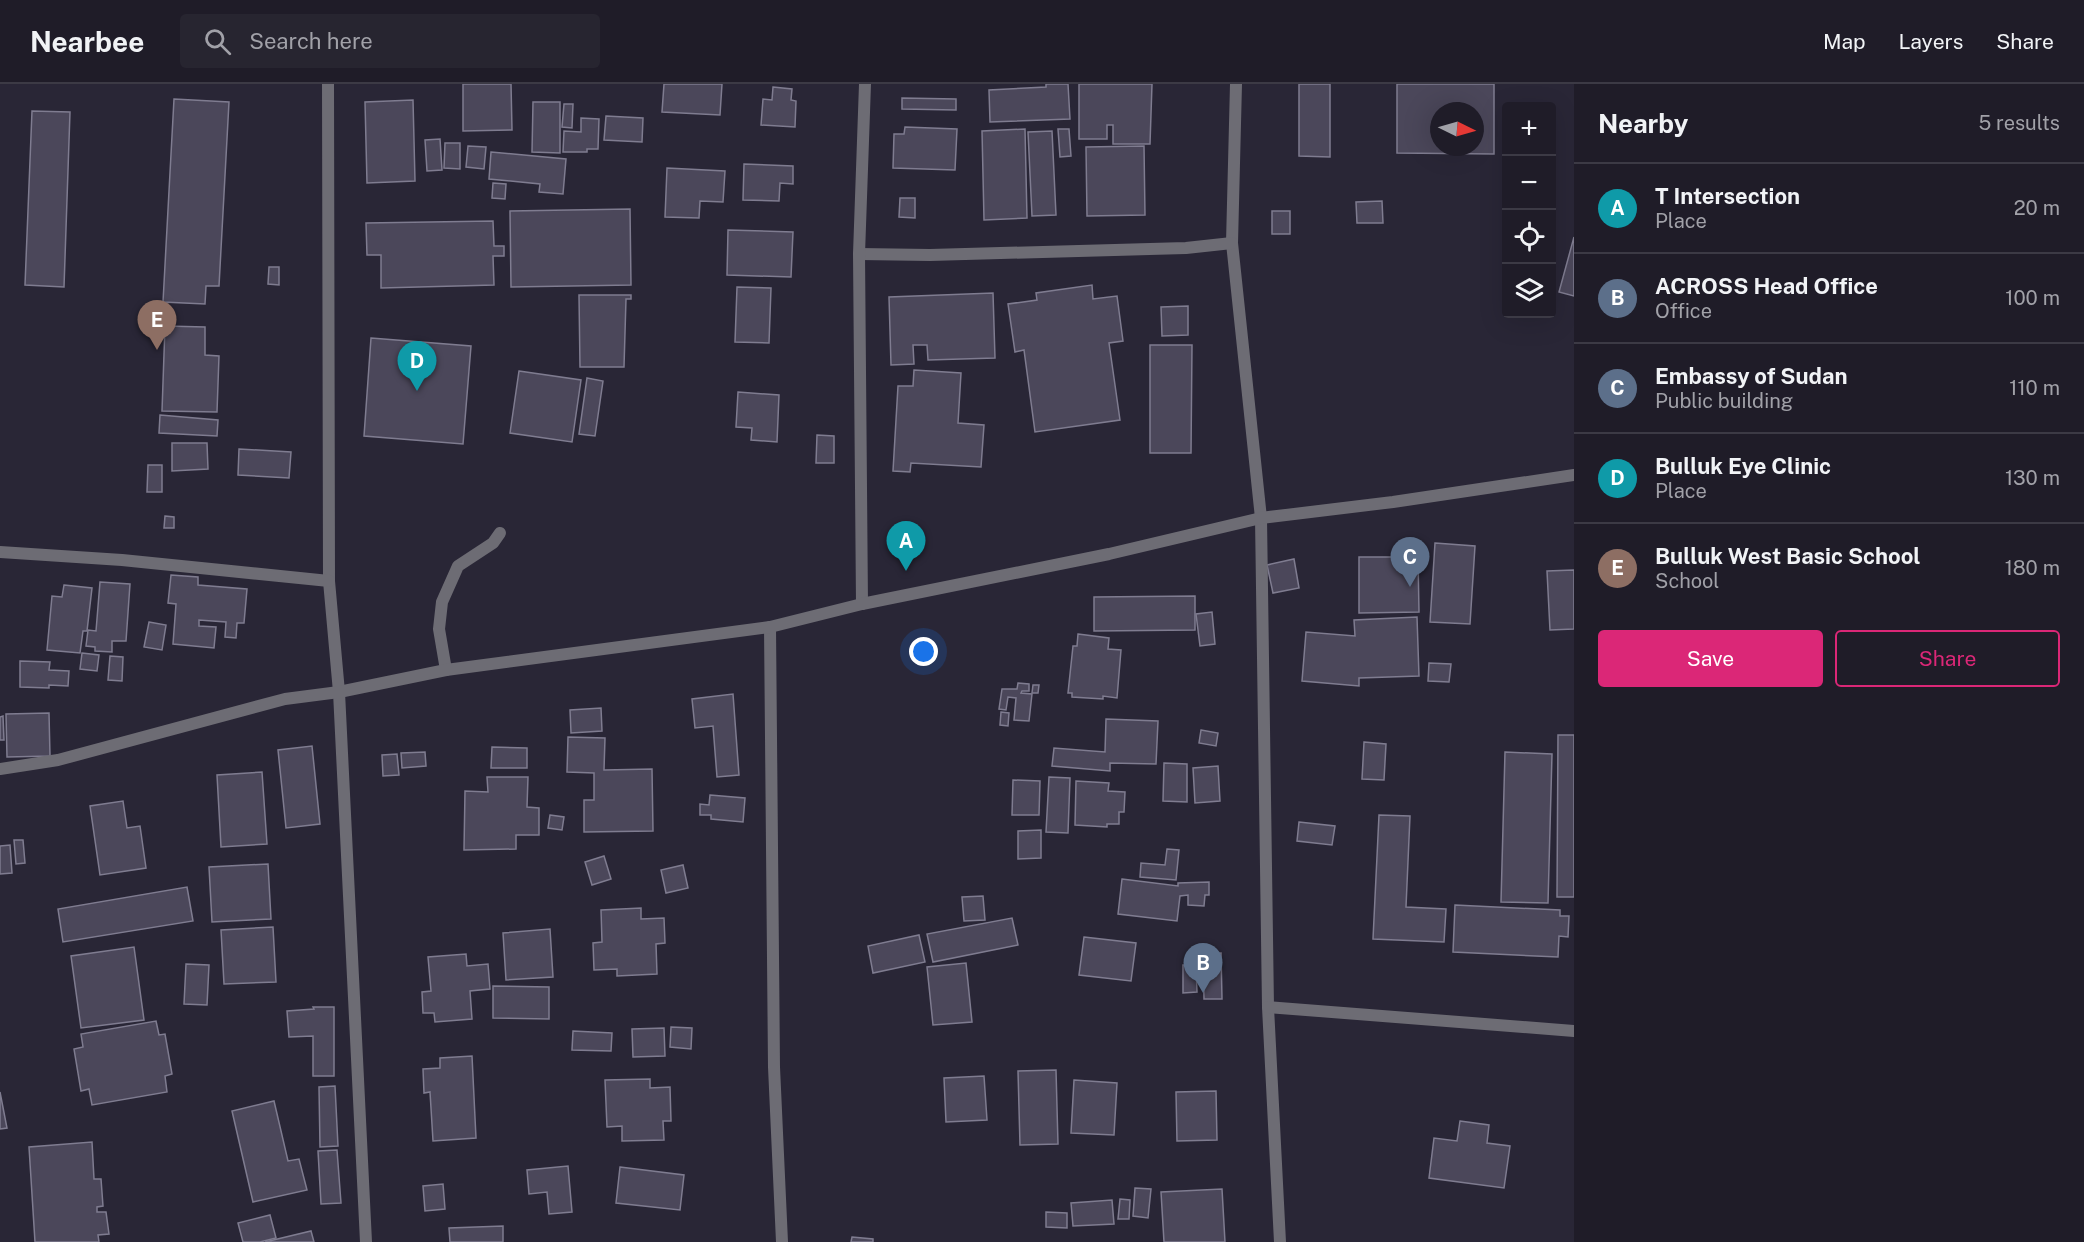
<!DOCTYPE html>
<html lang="en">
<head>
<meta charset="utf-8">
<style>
	:root { --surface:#1f1c28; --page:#272530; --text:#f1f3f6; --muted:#a1a1a8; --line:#3c3a45; --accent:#db2777 }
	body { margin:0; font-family:"Public Sans",sans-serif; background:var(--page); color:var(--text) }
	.controls { position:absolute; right:18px; top:18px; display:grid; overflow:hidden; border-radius:6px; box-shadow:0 6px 24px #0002 }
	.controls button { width:54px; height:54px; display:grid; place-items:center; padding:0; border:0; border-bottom:2px solid var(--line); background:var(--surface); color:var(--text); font:30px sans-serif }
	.compass { position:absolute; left:1430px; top:18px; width:54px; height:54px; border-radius:50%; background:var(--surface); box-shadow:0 6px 24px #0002; rotate:95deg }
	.you { position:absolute; left:924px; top:568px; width:21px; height:21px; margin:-15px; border:4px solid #fff; border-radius:50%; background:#1a73e8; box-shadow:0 0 0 9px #1a73e833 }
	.badge { display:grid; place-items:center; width:39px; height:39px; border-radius:50%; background:var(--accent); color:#fff; font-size:20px; font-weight:700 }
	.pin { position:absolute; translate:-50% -50px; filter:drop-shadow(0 2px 3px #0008) }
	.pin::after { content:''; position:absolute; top:32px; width:21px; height:18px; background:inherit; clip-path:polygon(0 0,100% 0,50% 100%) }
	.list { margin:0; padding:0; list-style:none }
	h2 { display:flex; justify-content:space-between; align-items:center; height:78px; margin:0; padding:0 24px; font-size:26px }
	h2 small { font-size:20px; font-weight:400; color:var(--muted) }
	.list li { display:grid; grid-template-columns:39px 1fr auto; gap:18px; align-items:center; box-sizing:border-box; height:90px; padding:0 24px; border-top:2px solid var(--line) }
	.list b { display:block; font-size:22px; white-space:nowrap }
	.list p { margin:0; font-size:20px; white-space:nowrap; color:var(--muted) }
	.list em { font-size:20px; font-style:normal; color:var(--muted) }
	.actions { display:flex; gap:12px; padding:18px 24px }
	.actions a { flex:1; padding:14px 0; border:2px solid var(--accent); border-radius:6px; text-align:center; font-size:21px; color:var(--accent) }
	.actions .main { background:var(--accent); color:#fff }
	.icon { flex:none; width:33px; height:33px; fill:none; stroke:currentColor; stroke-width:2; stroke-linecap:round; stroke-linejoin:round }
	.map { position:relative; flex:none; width:1574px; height:1158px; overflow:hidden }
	header { display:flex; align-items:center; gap:36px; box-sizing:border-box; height:84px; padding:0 30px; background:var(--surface); border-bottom:2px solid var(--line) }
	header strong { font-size:28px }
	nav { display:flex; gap:33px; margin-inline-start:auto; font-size:21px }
	.search { width:420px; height:54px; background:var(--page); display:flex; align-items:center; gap:15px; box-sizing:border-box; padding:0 21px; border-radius:6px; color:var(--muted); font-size:22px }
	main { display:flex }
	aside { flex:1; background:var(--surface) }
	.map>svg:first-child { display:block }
	.building { fill:#4b475a; stroke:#7f7c90; stroke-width:1.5; fill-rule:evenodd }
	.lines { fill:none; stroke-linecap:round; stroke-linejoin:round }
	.street { stroke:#6d6c74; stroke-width:12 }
</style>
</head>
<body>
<header>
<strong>Nearbee</strong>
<div class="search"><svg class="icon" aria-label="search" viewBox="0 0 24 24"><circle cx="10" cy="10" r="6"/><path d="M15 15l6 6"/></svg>Search here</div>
<nav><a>Map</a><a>Layers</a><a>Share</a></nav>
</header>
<main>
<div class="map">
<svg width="1574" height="1158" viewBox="0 0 1574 1158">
	<rect width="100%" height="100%" fill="#292636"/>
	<g class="building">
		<polygon points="463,0 511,0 512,46 463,47"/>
		<polygon points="664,0 722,0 720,31 662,28"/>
		<polygon points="1046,0 1068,0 1070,35 990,38 989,6 1046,3"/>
		<polygon points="1079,0 1152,0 1150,60 1113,60 1113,41 1107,41 1107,55 1079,55"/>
		<polygon points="1299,0 1330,0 1330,73 1299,72"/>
		<path d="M1397,0h97v70l-97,-1zM1439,27h36v36h-36z"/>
		<polygon points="773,3 792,5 791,16 796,17 795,43 761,41 763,15 772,16"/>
		<polygon points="902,14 956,15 956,26 902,25"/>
		<polygon points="174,15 229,18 219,202 206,202 205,220 163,218"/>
		<polygon points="413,16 415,97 367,99 365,18"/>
		<polygon points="533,18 560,18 560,69 532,68"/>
		<polygon points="564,20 573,20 572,44 562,43"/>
		<polygon points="32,27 70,28 64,203 25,201"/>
		<polygon points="606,32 643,34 642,58 604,56"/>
		<polygon points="581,34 599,35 598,65 587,65 587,68 563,68 564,47 581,48"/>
		<polygon points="905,43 957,45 955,86 893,84 894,50 904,50"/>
		<polygon points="1025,45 1027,134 984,136 982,47"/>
		<polygon points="1058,45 1069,45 1071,72 1060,73"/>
		<polygon points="1052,47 1056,131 1032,132 1028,48"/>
		<polygon points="440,55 442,86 427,87 425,56"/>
		<polygon points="445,59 460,59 460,85 444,84"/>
		<polygon points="468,62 486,63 484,85 466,83"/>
		<polygon points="1144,62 1145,131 1087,132 1086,63"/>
		<polygon points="491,68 566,75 563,110 539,108 540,100 489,95"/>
		<polygon points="744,80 793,82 793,100 780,99 779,117 743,116"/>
		<polygon points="667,84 725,87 723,118 700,117 699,134 665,133"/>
		<polygon points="493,99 506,100 505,115 492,114"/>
		<polygon points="900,114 915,114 915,134 899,133"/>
		<polygon points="1382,117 1383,139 1357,139 1356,118"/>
		<polygon points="630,125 631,201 511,203 510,127"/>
		<rect x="1272" y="127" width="18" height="23"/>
		<polygon points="493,137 494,162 504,162 504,172 493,172 494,201 381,204 381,171 367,171 366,139"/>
		<polygon points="728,146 793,148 791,193 727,191"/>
		<polygon points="1574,153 1574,212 1559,208"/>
		<polygon points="269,183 279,183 279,201 268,200"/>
		<polygon points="1092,201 1093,215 1117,212 1123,257 1109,259 1120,336 1035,348 1024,266 1015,268 1008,220 1037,216 1036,209"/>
		<polygon points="737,203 771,204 769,259 735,258"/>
		<polygon points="993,209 995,274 928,276 927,261 913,261 914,280 891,281 889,213"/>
		<polygon points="579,211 631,211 631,215 626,215 624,283 580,283"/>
		<polygon points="1188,222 1188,251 1162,252 1161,223"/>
		<polygon points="165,242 205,243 205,271 219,272 217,328 162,327"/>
		<polygon points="371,254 471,262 463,360 364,352"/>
		<polygon points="1150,261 1192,261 1191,369 1150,369"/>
		<polygon points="914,286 961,289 958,339 984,341 981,383 911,379 910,388 893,387 898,302 913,302"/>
		<polygon points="519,287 581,296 572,358 510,349"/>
		<polygon points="587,294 603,297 595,352 579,350"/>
		<polygon points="738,308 779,311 777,358 751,356 752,344 736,343"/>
		<polygon points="160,331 218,336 217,352 159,349"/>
		<polygon points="817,351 834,352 834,379 816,379"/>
		<polygon points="172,359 207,359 208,385 172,387"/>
		<polygon points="239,365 291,368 289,394 238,391"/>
		<polygon points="148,381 162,381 162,408 147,408"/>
		<polygon points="165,432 174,433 174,444 164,444"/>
		<polygon points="1435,459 1475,462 1470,540 1430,538"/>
		<polygon points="1359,473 1418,473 1419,528 1359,529"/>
		<polygon points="1294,475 1299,504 1273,509 1267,481"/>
		<polygon points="1574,486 1574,545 1550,546 1547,487"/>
		<polygon points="171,491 198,493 198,501 247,505 244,539 237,539 236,554 225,553 226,538 199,536 199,542 216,543 214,564 173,560 176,520 168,519"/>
		<polygon points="100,498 130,500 126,557 112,557 112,568 95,567 95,563 86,562 88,546 96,547"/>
		<polygon points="64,501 92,504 87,547 83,547 80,569 47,566 52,512 62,513"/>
		<polygon points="1195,512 1195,546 1094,547 1094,513"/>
		<polygon points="1212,528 1215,560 1200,562 1196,530"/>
		<polygon points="1417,533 1419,592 1359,594 1359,602 1302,597 1306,548 1355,552 1354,536"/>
		<polygon points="149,538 166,541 162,566 144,563"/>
		<polygon points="1078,550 1109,554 1108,565 1121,566 1117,614 1103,612 1103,615 1072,613 1072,609 1068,609 1073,562 1077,562"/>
		<polygon points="82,569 99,571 97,587 80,585"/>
		<polygon points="110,572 123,573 122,597 108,596"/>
		<polygon points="20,577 50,578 49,586 69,587 68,602 49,601 49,604 20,603"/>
		<polygon points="1429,579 1451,580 1449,598 1428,597"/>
		<polygon points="1018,599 1029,600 1029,607 1022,607 1021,609 1032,610 1029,637 1014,636 1016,614 1008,613 1006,626 999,625 1002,605 1017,605"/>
		<polygon points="1033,601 1039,601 1038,609 1032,609"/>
		<polygon points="733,610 739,691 717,693 713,642 695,644 692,615"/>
		<polygon points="601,624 602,647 571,649 570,626"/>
		<polygon points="1001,628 1009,629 1008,642 1000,641"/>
		<polygon points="49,629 50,672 7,673 6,630"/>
		<polygon points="3,632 4,656 0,656 0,633"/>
		<polygon points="1106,635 1158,637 1156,680 1110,679 1110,687 1052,682 1054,664 1105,668"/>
		<polygon points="1201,646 1218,649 1216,662 1199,659"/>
		<polygon points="1558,651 1574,651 1574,813 1557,813"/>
		<polygon points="568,653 605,654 604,686 652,685 653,747 584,748 584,716 594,716 594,689 567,688"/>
		<polygon points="1364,658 1386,660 1384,696 1362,695"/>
		<polygon points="312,662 320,740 286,744 278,666"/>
		<polygon points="492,663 527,664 527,684 491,684"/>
		<polygon points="425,668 426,682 402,684 401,669"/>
		<polygon points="1505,668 1552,670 1548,819 1501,818"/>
		<polygon points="397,670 399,691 383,692 382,671"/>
		<polygon points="1164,679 1187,680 1187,718 1163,717"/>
		<polygon points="1218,682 1220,717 1195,719 1193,684"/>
		<polygon points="262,688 267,760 221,763 217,691"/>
		<polygon points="487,693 528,693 527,723 539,724 539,751 516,751 516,765 464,766 465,707 488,708"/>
		<polygon points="1049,693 1070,694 1068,749 1046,748"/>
		<polygon points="1013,696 1040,697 1039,731 1012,731"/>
		<polygon points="1076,697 1109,699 1108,707 1125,708 1124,728 1119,728 1119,740 1107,740 1107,743 1075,741"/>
		<polygon points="710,711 745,714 743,738 711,735 711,731 700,731 700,720 709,721"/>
		<polygon points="123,717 127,744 140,742 146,784 100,791 90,722"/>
		<polygon points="550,731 564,733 562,746 548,744"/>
		<polygon points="1379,731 1410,732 1406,823 1446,825 1444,858 1373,855"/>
		<polygon points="1299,738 1335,742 1332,761 1297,757"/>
		<polygon points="1041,746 1041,774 1018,775 1018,747"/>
		<polygon points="14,756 23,756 25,779 16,780"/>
		<polygon points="10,761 12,789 0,790 0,762"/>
		<polygon points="1167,765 1179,766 1176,796 1140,793 1141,779 1165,781"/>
		<polygon points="604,772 611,795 592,801 585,778"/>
		<polygon points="268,780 271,835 212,838 209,783"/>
		<polygon points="683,781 688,804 666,809 661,786"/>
		<polygon points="1122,795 1178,802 1178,799 1209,798 1209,811 1205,811 1204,822 1188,821 1188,811 1180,812 1177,837 1118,830"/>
		<polygon points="187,803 193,837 63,858 58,825"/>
		<polygon points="983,812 985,836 964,837 962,813"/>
		<polygon points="1455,821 1560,826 1560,832 1569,832 1568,853 1559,852 1558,873 1453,868"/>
		<polygon points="641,824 641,835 664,834 665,859 656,860 657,890 617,892 617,885 594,886 593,859 602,858 601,826"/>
		<polygon points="1012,834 1018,861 933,878 927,850"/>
		<polygon points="273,843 276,898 224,900 221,846"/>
		<polygon points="550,845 553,893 506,896 503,849"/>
		<polygon points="919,851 925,878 873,889 868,862"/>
		<polygon points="1084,853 1136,859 1131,897 1079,891"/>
		<polygon points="134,863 144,936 81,944 71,872"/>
		<polygon points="1221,869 1222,915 1204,915 1203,870"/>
		<polygon points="466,870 467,882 488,880 490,905 470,907 472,935 435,938 434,929 423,929 422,908 431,907 428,873"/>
		<polygon points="966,879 972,938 933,941 927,883"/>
		<polygon points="186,880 209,881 207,921 184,920"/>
		<polygon points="1183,881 1196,881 1197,908 1183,909"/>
		<polygon points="493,902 549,903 549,935 493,934"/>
		<polygon points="313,923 334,923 334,992 313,992 313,952 289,953 287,927 314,925"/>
		<polygon points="156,937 159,951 165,950 172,990 165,992 167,1008 92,1021 89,1005 81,1007 74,965 83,963 81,950"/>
		<polygon points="671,943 692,944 691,965 670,963"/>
		<polygon points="664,944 665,972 633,973 632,945"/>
		<polygon points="573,947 612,949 611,967 572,966"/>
		<polygon points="472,972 476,1054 433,1057 430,1008 424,1009 423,985 440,984 440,974"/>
		<polygon points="1056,986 1058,1060 1020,1061 1018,987"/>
		<polygon points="984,992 987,1036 946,1038 944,994"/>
		<polygon points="650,995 650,1004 670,1003 671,1037 663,1037 664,1056 622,1057 622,1042 607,1043 605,996"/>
		<polygon points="1074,996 1117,999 1114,1051 1071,1049"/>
		<polygon points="335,1002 338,1062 320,1063 319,1003"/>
		<polygon points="1216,1007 1217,1056 1177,1057 1176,1008"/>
		<polygon points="0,1008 7,1044 0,1045"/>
		<polygon points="274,1017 288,1077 299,1075 307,1106 253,1118 232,1027"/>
		<polygon points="1460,1037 1489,1041 1487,1059 1510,1062 1504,1104 1429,1094 1434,1054 1457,1057"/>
		<polygon points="92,1058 94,1095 101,1095 103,1122 97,1123 97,1128 106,1128 109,1150 98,1151 99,1158 35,1158 29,1063"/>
		<polygon points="337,1066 341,1119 321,1120 318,1067"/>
		<polygon points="568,1082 572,1128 549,1130 547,1108 529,1110 527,1086"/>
		<polygon points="620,1083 684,1091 680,1126 616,1119"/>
		<polygon points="443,1100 445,1125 425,1127 423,1102"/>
		<polygon points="1135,1104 1151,1105 1148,1134 1133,1132"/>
		<polygon points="1222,1105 1225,1158 1164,1158 1161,1108"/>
		<polygon points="1120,1115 1130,1116 1129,1135 1118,1135"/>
		<polygon points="1112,1116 1114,1140 1073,1142 1071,1119"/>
		<polygon points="1046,1128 1067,1129 1067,1144 1046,1143"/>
		<polygon points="270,1131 276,1154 260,1158 243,1158 238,1139"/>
		<polygon points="503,1142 503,1158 450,1158 449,1144"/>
		<polygon points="311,1147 314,1158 265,1158"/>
		<polygon points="852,1153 873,1155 873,1158 851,1158"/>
	</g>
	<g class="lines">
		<g class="street">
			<polyline points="328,0 329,497 339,608 366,1158"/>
			<polyline points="1236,0 1232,159 1261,434 1268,923 1280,1158"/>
			<polyline points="859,170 930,171 1186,164 1232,159"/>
			<polyline points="0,468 122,476 329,497"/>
			<polyline points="862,520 859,170 865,0"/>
			<polyline points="770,543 774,983 782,1158"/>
			<polyline points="446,586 439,545 442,518 458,482 493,459 500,449"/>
			<polyline points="0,685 58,676 285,615 339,608 446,586 770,543 862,520 1109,470 1261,434 1393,418 1574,391"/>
			<polyline points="1268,923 1574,947"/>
		</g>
	</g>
</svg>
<div class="controls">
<button>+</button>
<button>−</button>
<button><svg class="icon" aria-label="locate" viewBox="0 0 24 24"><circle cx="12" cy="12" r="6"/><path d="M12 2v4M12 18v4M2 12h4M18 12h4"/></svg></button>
<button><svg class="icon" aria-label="layers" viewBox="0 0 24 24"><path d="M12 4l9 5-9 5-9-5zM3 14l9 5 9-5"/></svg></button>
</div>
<svg class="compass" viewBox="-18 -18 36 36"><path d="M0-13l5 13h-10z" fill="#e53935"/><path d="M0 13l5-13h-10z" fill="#a1a1a8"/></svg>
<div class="you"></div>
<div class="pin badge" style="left:906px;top:487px;background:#0f9aa8">A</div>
<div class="pin badge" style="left:1203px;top:909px;background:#5c6f8a">B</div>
<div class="pin badge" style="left:1410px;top:503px;background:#5c6f8a">C</div>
<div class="pin badge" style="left:417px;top:307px;background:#0f9aa8">D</div>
<div class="pin badge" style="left:157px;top:266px;background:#8d6e63">E</div>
</div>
<aside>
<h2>Nearby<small>5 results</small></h2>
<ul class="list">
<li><span class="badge" style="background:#0f9aa8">A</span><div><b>T Intersection</b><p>Place</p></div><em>20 m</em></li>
<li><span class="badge" style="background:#5c6f8a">B</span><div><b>ACROSS Head Office</b><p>Office</p></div><em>100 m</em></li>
<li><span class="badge" style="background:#5c6f8a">C</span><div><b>Embassy of Sudan</b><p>Public building</p></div><em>110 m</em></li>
<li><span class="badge" style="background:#0f9aa8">D</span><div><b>Bulluk Eye Clinic</b><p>Place</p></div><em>130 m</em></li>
<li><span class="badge" style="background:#8d6e63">E</span><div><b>Bulluk West Basic School</b><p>School</p></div><em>180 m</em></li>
</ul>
<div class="actions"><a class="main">Save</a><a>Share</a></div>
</aside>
</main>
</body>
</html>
